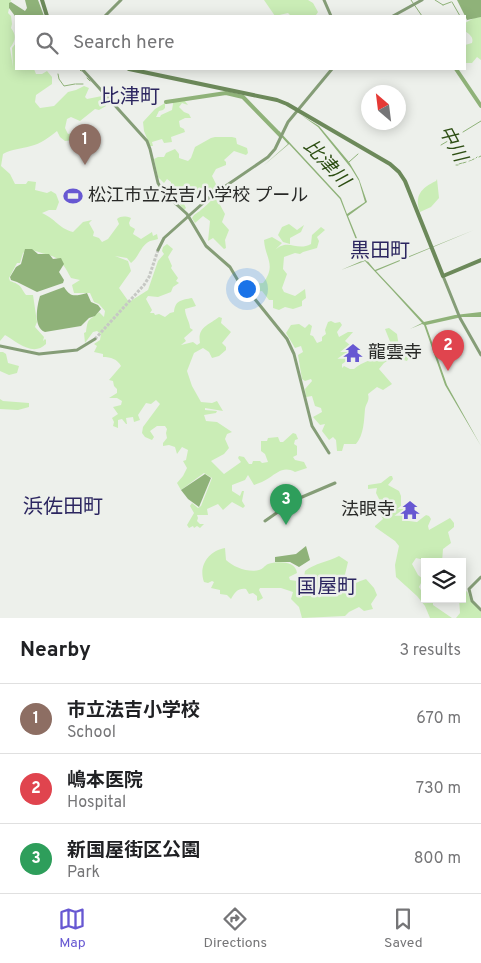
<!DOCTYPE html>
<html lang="en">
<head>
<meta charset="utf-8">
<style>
	:root { --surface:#fff; --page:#f6f6f6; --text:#202124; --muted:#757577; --line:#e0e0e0; --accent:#6758d2 }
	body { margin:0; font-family:Overpass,"Noto Sans JP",sans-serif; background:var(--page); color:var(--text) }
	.controls { position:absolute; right:15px; bottom:15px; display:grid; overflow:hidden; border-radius:0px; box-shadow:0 2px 12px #0003 }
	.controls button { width:45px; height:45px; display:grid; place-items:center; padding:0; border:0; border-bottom:1px solid var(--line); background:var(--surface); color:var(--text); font:25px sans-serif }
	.compass { position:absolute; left:361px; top:85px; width:45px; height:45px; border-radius:50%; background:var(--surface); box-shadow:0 2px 12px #0003; rotate:332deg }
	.you { position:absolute; left:246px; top:288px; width:18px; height:18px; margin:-12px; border:4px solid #fff; border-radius:50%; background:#1a73e8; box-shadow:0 0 0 8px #1a73e833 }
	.badge { display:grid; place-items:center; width:32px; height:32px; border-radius:50%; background:var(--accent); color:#fff; font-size:16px; font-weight:700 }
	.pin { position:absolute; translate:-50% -41px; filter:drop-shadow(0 1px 2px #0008) }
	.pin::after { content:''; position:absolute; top:26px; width:18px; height:15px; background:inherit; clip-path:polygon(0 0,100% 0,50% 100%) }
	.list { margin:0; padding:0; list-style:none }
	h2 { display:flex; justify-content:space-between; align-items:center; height:65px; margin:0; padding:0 20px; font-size:21px }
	h2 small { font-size:16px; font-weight:400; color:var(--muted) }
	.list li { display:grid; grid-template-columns:32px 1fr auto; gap:15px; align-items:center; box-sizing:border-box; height:70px; padding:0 20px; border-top:1px solid var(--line) }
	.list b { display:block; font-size:19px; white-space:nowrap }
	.list p { margin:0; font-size:16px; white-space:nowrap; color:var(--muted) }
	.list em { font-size:16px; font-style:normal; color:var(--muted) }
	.icon { flex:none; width:28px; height:28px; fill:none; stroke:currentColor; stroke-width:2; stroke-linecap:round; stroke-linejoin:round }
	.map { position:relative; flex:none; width:481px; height:618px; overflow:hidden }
	.search { position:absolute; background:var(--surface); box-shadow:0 2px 12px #0003; left:15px; right:15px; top:15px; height:55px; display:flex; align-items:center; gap:12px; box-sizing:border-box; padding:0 18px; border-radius:0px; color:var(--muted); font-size:19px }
	.sheet { height:275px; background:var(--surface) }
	nav { display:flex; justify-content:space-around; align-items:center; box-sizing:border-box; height:70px; border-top:1px solid var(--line); background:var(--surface); font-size:14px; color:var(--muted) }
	nav a { display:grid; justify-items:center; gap:2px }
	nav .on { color:var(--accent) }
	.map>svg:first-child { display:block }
	.green { fill:#caedb6 }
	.water { fill:#8fb279 }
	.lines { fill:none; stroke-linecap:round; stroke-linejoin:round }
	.stream { stroke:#8fb279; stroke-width:1 }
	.river { stroke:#8fb279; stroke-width:4 }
	.secondary-tunnel { stroke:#c6c8c4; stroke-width:3; stroke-dasharray:3 1.5; stroke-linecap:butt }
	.secondary { stroke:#859d77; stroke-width:3 }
	.primary { stroke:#6c895a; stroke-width:4 }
	.labels { text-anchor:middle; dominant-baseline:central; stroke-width:5; stroke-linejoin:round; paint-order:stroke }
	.poi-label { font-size:18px; fill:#282927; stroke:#edf0eb; text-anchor:start }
	.water-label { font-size:19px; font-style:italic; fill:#2d4e13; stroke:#edf0eb }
	.quarter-label { font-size:20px; fill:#2c2660; stroke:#edf0eb }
</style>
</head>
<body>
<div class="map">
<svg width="481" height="618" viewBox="0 0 481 618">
	<rect width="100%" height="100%" fill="#edf0eb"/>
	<g class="green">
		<path d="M0,0h11l-3,13 3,3 1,8 -1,4c6,8 4,13 -1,20l3,19 -1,-19 4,-5v26h18l2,5h6l5,-3 5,6v7l-16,11 -1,7 5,6 14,-2 14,-14 8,-2 8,-4 5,2 -4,9 2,2 15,-3 4,3v7l-7,4 -4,-1 -15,12 -9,-4 -4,2 -2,9 3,6 5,-1 4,5 -2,2 -10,1 -5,-4 -3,-6c-7,6 -17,13 -26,15 -10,3 -19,3 -28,8l-2,12 9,8 5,10h11l2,-3 8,1 -1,8 12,3 4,-2 5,3 3,8 -3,8h-7l-7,3c14,6 16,15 31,19l10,-10 9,-2 -3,3 5,9 -1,4 6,2 3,4 6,-3 11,-15 -2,-5c4,-3 8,-3 14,-1l-2,5 1,3 5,3 -2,5 8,5 11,-7 1,4 4,-2 1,5c-2,1 -5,1 -8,2 -9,4 -11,16 -19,22l-4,-5 -12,-2 13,5 3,10 -12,17 10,14 19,-12 10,-29 6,-7 -2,-3 1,-4 4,-3 6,5 -5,8 4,9 -1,2 7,10 -2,3 3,2 -6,4 -2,5 -13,5 -10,-1 -2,3 6,11 -2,3h4l1,2 4,-1 6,3 5,-4 4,-1c1,-12 8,-12 18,-14l4,8 -11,3c0,7 5,13 5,19l3,2 -9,8 2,3 -5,4 12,-3 4,3 3,-2c-3,-16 9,-18 19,-26l3,1 -1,5 10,9 -9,11 4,4v3l-7,6 -7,2 -3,-6 -6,-4 -9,5 -7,18 5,15 9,16 11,1 5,-2 6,10 -18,-3v2l12,1 -1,2 -12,2 2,6 11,1 15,10 -5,2 -2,5 4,9 -5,6 -13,7 13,13 17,-12 -3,-4 1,-2 5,1 5,7h3l1,-3h7l2,2 6,-1 -3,-8 -4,-3v-10h6l1,-3 10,-1 2,5h3l10,-9 3,1 2,5 -3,1 -1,4 3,2v9l-4,2 2,3 9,2 3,6 -12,4c-11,-6 -17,0 -26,6 -4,3 -10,5 -15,7l-6,-10 -3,5 -13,5v6l8,5 2,-5h2l-2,10 3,5 -2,2 -11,-6 -9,8 -5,-6 -11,5 1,6h-11l1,3 -1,3 3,3h4l-4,4 -3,-2 -3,2 -1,-2 -4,2 -2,-3 7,-12 -4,-7 2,-3 6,5 3,-2 11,-28 -8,-5 -23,17 -4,-7 6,-7 4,-8 -4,-7 3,-1 2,-10 -6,-3 -5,7 -2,-7 -6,-2 -6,1v-3l4,-5 -1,-5 1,-4 -2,-3h-8l-7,5 4,6 -2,3 -7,-3 -3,-4 1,-6 17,-23 -4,-4 -5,4 -5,-1 -8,12 2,5 -6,2 -1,-5 -7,1 1,6h-1l-4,-5 -4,1v8l-5,-2 1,-4 -2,-4 6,-4 -5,-7 8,-2 1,-4 -5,-3h-8l8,-5v-4l-3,-3 -1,-5 -4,-1 12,-14c-4,-7 -10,-9 -18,-9v-3l-9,-2 3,-6 -3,-2 6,-4 1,-6 -4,-3 -4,1 -8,11 -1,-10 2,-1c2,-15 2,-10 13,-20l5,5 1,-6 -6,-7 -5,-2 -4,-9h-16l-2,-8 8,-5 -9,-2c-14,-27 -16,-19 -41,-29l-7,4 -3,10h-3l-8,15 1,3c12,4 10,6 16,14h7l4,27 -2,5 9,10 -1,4 2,-2 1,1v4c-13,13 -29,-2 -41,-9l-5,6z"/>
		<polygon points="264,0 308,0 313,3 318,12 316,15 317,16 291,16 288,13 275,16"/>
		<path d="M481,17v43l-4,-3 -5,6h-6l-1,-18 7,-2c2,-6 -3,-9 -7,-12v-8l9,-5z"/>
		<polygon points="184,100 188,105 182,103 179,107 184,112 189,114 191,118 185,118 179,121 180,127 184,129 185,132 171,137 172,142 164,143 162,139 152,142 153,146 150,146 144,131 143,122 155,109 165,103 165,108 163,110 159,111 156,117 160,117 161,115 172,110 173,104 172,101"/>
		<path d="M215,137h17l4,1 1,6 10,4 1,5 -2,2 -12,-4 -10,9 2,2v3l-10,4 -4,7 5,10c-9,11 -24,9 -33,18l2,4 -2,2 -4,-5 3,-9 -6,-4 -6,2v-12l-4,-3 -3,4 -6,-6 -4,-18 4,-2h6l2,-4 9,-4 4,5v4l9,3 3,-3 4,-11 16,-9z"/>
		<path d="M437,179l2,19 -8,9 -11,5c-6,-16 1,-24 16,-31z"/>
		<path d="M222,191l2,1 -3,6 6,3 -8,2 6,11 -3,8 7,8 -4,10 1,8 -2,1 -11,-11 -5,3 2,-20 -7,-5 -8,7 -3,-5c3,-5 6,-5 10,-9 7,-5 12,-13 20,-18z"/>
		<polygon points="289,224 297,230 304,225 301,232 290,238 290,244 283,242 278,235 282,227"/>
		<path d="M321,227l4,3 -8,7 2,4 -2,7 -14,4 -3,2 -5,-1 -11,4 -1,12 4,5 -5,14 2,4 11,4 10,-7 1,9 -4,3v5l-9,3 -8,-2 -6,3 -6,-2v-8h-4l-7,-9 -6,1 -5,-2v-6l12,-1c14,-18 2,-25 1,-43l8,-3 10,6 -8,8c14,-14 22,1 37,-7l1,-9z"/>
		<path d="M331,321l4,2 5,-1 2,3 -5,7 2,5 9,-5h5l-8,9 5,4 -2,5 3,8 -9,6v4l2,-2 6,3h4c8,-7 20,-11 30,-12l7,-13 -6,-15 4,-1 8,6 2,13 3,2h7l2,4 -4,8 -13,-4 -10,6 -5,6 13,15 -9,6 -6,-3 -9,7c2,7 -2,9 -3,15 -1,11 -1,26 -9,35h-12l-2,7h-5l-1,-11 -3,-3 -4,3 -7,-9 3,-7 -5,1 -7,-8 9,-5 -1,-4 -6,-2 -3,-10 -6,1 -1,-8 7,-8 -1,-2 -6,2 -3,-2 -4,-24 5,-3 -2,-6 -6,2 -9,-15 5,-8 8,-1 6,4 4,-4 3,2 -2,9 3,1 4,7 5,-2v-4l4,-3 -1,-4 3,-8z"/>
		<polygon points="0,352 3,352 6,354 8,363 19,366 17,373 9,375 0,371"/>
		<polygon points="0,399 3,401 29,403 29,407 18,410 0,409"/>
		<polygon points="390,476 392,476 393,479 388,485 399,491 401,496 401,506 409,521 417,522 426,515 429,516 431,519 428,526 429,530 450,518 454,523 454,527 448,532 451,543 443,549 442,562 436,562 429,558 425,560 416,558 412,564 418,575 423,579 419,587 422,592 425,592 425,599 438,599 433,602 433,605 452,618 430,618 425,606 417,596 396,577 395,565 399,546 395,541 375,527 375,526 383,519 379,512 380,501 376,493 377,488 368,489 368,485 381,483"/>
		<path d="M225,548l1,12c7,7 23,13 33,10 4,-1 5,-4 9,-6 10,-3 28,-3 29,9l-8,4 1,3 7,1 7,-4 1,-6c10,-8 23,-9 34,-15l9,6 -6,25 3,4 7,-7 14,-5 8,9 3,7 -6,9 2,5 -9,2 -5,-4 -10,5 -4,4 -43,2 -3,-11 -8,-8 2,-7 -12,-4h-21l-1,2 4,8 -5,3 -1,-1v-4l-4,-3 -4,1 -3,-5c-8,-1 -11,3 -15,10l-4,-4 -7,-1v-4l-9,-2 3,-6 -2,-1 -4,2 -4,-1c-6,-17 5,-31 21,-34z"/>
		<polygon points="467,591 471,601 481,612 481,618 456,618 460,613 459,599 462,599 462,594"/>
	</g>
	<g class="water">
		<polygon points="25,0 38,0 44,16 16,16 16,30 15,16 9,8 9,3 11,2 25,11 27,8"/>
		<polygon points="457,0 481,0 481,17 467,20"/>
		<polygon points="301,115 319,126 349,162 359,179 367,202 348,216 365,258 375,270 474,230 376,271 424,322 455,315 481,312 481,317 462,317 426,325 447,385 481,446 445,385 424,325 422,324 410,329 422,323 393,291 382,301 393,291 365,261 341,270 364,260 340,199 289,144 263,166 288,144 278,133 279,131 341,198 347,214 365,202 359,181 351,168 318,127"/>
		<polygon points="25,249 32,249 38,254 49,254 53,259 61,258 64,264 59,272 64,280 63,283 37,292 17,282 11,280 10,277 16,267 21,264"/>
		<path d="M64,287c7,11 11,9 23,6l4,9 7,3 3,4 -6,7 -6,2 -8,8 -36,6c-12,-5 -8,-26 -5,-36z"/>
		<polygon points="205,474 211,478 199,507 188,499 181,490"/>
		<polygon points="306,546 310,560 299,567 290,562 275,562 275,557 296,554"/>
	</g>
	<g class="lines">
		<g class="stream">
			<polyline points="411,0 422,16"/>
			<polyline points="435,0 443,5"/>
			<polyline points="452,2 460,16"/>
			<polyline points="443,5 451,2"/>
			<polyline points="79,69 81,71"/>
			<polyline points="58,74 59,79 64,86 75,84"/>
			<polyline points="87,78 90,81"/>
			<polyline points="76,84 83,84"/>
			<polyline points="463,132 481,121"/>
			<polyline points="454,137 460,134"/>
			<polyline points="441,145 453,138"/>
			<polyline points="479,157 481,156"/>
			<polyline points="476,158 477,157"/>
			<polyline points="469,161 474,159"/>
			<polyline points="349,162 358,154"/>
			<polyline points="463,163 466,162"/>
			<polyline points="459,164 462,163"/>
			<polyline points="456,165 458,165"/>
		</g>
		<g class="river">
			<polyline points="456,69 481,106"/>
			<polyline points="166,102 226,93 243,97 281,136"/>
		</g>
		<polyline class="secondary-tunnel" points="95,339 144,285 149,277 158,250"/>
		<g class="secondary">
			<polyline points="324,0 331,16"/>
			<polyline points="105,16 121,0"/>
			<polyline points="393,16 422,0"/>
			<polyline points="82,69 147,141 150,149 158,183 164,193 187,214 206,246 230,267 240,284 254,298 287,339 294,354 312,426 329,453"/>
			<polyline points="158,250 164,238 211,196 268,157 275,149 288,122 332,69"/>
			<polyline points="443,276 460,318 481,355"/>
			<polyline points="0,346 39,354 77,350 95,339"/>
			<polyline points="265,521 295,500 335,483"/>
			<polyline points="481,577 469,589 472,601 481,610"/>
		</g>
		<g class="primary">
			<polyline points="42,0 47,16"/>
			<polyline points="129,69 277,100 287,104 390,164 399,172 405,181 443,276 481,260"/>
		</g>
	</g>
	<defs>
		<g id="stadium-bare" transform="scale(1.5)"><path d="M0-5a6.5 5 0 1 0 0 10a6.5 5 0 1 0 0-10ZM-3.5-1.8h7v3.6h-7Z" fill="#6758d2" stroke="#edf0eb" stroke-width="2.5" paint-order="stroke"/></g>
		<g id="temple-bare" transform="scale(1.5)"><path d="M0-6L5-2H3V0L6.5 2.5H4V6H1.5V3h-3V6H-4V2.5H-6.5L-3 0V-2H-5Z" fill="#6758d2" stroke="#edf0eb" stroke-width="2.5" paint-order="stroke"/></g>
	</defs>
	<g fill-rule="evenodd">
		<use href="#stadium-bare" x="73" y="196"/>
		<use href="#temple-bare" x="353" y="353"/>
		<use href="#temple-bare" x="410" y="510"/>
	</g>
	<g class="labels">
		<g class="poi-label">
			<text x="88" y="196">松江市立法吉小学校 プール</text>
			<text x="368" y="353">龍雲寺</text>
			<text x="395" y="510" text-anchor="end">法眼寺</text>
		</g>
		<g class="water-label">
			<text transform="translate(452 144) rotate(62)">中川</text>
			<text transform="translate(326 164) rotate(47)">比津川</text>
		</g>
		<g class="quarter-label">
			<text x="130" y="98">比津町</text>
			<text x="380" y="252">黒田町</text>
			<text x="63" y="508">浜佐田町</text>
			<text x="327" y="588">国屋町</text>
		</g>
	</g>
</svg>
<div class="controls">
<button><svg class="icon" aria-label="layers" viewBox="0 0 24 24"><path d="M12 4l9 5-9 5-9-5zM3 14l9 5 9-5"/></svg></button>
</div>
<svg class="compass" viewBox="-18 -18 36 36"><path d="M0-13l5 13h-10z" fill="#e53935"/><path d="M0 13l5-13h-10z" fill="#757577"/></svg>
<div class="you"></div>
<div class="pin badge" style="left:85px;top:165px;background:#8d6e63">1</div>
<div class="pin badge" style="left:448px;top:371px;background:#e0444e">2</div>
<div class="pin badge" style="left:286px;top:525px;background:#2e9e5b">3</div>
<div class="search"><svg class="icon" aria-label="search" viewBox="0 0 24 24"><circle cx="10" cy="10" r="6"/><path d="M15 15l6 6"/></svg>Search here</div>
</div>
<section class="sheet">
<h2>Nearby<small>3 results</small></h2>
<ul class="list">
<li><span class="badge" style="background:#8d6e63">1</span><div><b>市立法吉小学校</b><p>School</p></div><em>670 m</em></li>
<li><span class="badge" style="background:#e0444e">2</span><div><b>嶋本医院</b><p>Hospital</p></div><em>730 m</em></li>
<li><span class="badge" style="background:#2e9e5b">3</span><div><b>新国屋街区公園</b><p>Park</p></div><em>800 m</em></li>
</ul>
</section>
<nav>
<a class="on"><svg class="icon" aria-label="map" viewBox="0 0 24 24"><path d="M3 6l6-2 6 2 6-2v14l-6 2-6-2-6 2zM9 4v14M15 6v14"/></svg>Map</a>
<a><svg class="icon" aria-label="directions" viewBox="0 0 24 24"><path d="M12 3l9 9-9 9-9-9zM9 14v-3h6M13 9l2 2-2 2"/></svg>Directions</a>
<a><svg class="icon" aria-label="saved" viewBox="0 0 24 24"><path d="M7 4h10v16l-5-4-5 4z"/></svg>Saved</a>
</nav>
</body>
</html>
